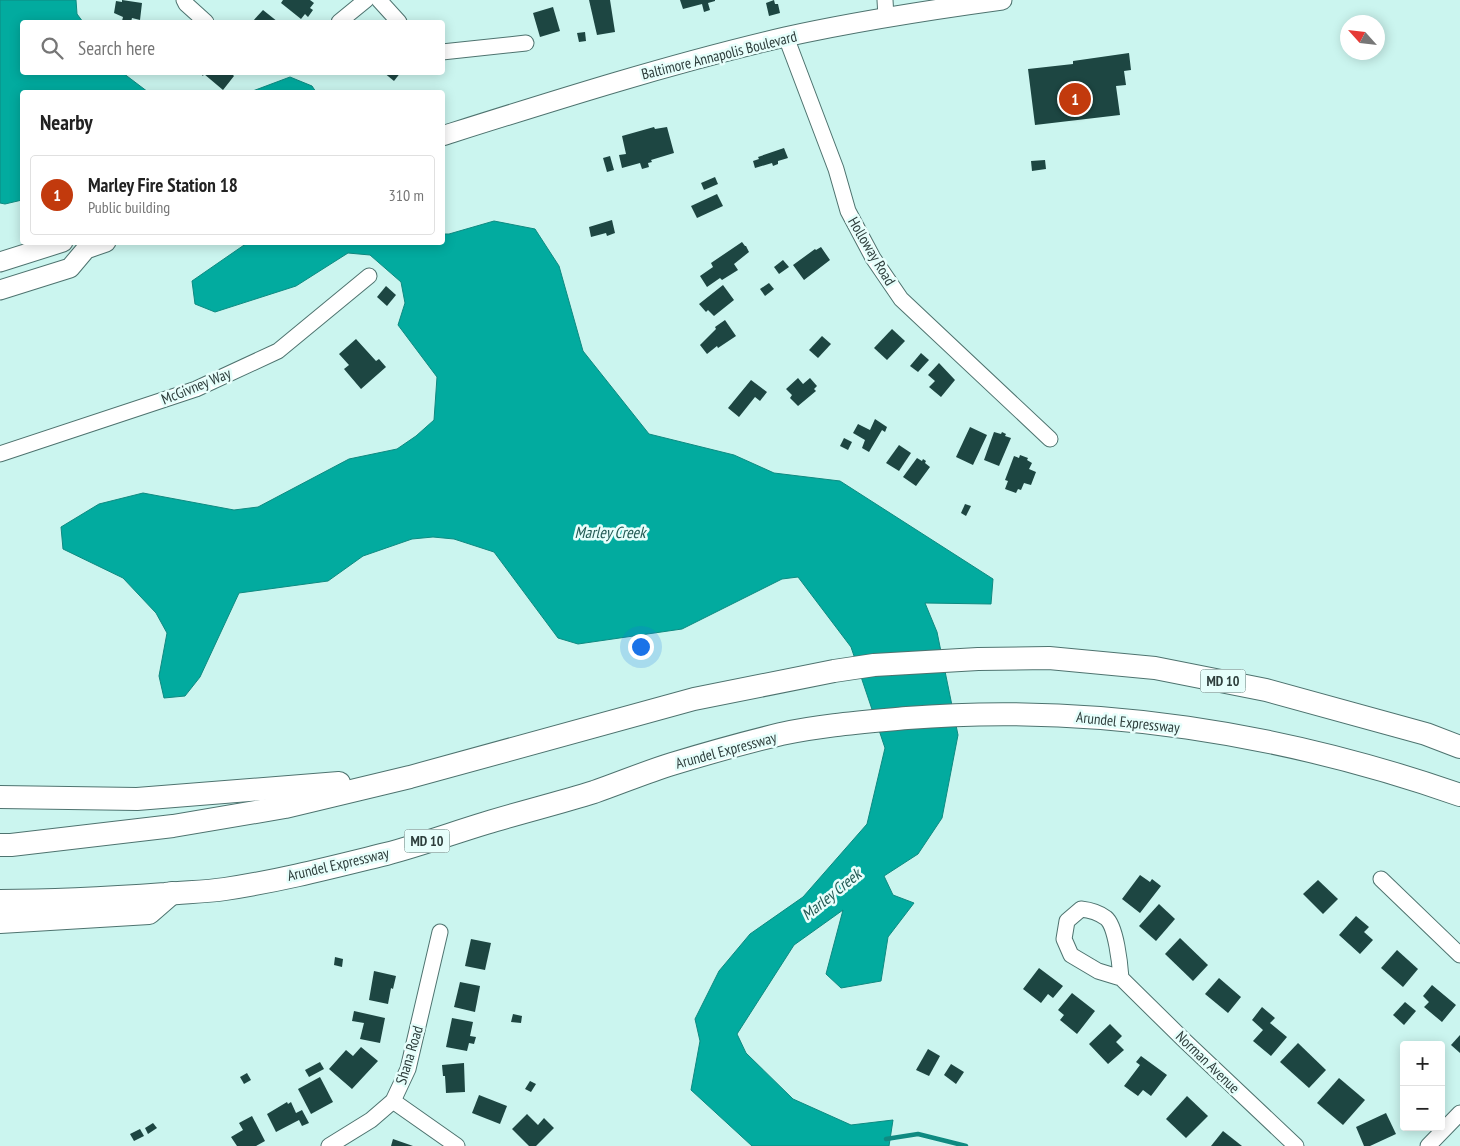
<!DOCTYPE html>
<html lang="en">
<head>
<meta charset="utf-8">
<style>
	:root { --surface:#fff; --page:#f2f2f2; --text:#222; --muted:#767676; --line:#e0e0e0; --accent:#c23a0d }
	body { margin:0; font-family:"PT Sans Narrow",sans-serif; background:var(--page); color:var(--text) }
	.controls { position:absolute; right:15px; bottom:15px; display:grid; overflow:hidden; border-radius:5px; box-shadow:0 2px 12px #0003 }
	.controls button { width:45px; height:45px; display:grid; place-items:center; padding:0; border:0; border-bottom:1px solid var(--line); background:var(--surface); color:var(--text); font:25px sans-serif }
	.compass { position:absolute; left:1340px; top:15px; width:45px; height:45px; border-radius:50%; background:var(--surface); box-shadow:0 2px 12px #0003; rotate:297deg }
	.you { position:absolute; left:640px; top:646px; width:18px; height:18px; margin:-12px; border:4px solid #fff; border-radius:50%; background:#1a73e8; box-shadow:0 0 0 8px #1a73e833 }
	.badge { display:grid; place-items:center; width:32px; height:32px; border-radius:50%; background:var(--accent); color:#fff; font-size:16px; font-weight:700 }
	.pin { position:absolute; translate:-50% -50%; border:2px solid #fff; box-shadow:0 1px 5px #0006 }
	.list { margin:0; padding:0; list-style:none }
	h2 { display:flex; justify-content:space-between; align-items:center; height:65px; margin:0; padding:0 20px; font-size:21px }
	h2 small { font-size:16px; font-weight:400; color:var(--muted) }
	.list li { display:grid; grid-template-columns:32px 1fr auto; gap:15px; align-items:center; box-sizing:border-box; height:80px; margin:0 10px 10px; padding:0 10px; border:1px solid var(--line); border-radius:5px }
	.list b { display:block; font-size:19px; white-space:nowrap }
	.list p { margin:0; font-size:16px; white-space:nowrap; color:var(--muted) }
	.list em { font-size:16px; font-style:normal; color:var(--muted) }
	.icon { flex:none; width:28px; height:28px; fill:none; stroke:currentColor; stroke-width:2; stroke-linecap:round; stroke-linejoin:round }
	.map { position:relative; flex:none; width:1460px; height:1146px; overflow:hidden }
	.search { position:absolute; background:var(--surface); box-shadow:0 2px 12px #0003; left:20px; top:20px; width:425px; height:55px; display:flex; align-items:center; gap:12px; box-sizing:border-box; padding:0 18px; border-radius:5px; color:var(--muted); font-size:19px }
	.panel { position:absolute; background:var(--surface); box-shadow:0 2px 12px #0003; left:20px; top:90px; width:425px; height:155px; border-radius:5px }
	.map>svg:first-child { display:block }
	.water { fill:#02ab9f; stroke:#0f8a81 }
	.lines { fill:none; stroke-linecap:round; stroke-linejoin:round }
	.stream { stroke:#0f8a81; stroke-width:4.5 }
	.building { fill:#1d4642 }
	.minor-casing { stroke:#4e736f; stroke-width:17 }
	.major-casing { stroke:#4e736f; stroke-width:21 }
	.highway-casing { stroke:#4e736f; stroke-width:24 }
	.minor { stroke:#fff; stroke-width:15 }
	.major { stroke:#fff; stroke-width:19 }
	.highway { stroke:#fff; stroke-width:22 }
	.labels { text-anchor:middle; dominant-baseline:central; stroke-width:5; stroke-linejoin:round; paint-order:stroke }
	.shield { fill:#e6fefb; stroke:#657875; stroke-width:1 }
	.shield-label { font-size:14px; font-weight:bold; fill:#2e3e3c }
	.street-label { font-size:15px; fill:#2e3e3c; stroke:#e6fefb }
	.water-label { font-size:16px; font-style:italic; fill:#235a54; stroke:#e6fefb }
</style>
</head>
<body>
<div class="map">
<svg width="1460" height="1146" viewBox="0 0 1460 1146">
	<rect width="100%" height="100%" fill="#cbf5ef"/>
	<g class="water">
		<polygon points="0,0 76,0 77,14 83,22 22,22 22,72 123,73 148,92 22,92 22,200 5,204 0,203"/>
		<polygon points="290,77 312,86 316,92 250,92"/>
		<polygon points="494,221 535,229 559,266 583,351 649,434 734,455 774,473 840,481 993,579 991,604 925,603 937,632 958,735 942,818 918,854 884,876 893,895 914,903 888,937 881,981 841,988 826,974 843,910 794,945 737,1034 746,1053 793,1099 851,1125 893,1120 889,1146 752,1146 691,1090 700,1041 695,1019 719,971 750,934 803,897 867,824 885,748 851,647 798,577 782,579 682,629 578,644 558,638 494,552 454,539 433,537 412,539 363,556 328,581 239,593 200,677 185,696 164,698 159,676 167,633 156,613 123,578 63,549 61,527 99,504 143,493 234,510 258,507 349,459 397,449 416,436 434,420 437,377 398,325 405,303 401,282 370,255 348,253 296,286 215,312 195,304 192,281 247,243 442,242 443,234 449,234"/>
	</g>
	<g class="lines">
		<polyline class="stream" points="886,1139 918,1134 966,1146"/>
	</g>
	<g class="building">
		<polygon points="122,0 142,3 140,20 132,18 131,22 122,21 123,17 114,13 116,1 122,2"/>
		<polygon points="283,0 310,0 314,3 310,8 313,10 308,17 305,14 301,19 281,3"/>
		<polygon points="589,0 610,0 615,32 597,35"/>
		<polygon points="680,0 715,0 715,1 708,3 710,10 704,12 702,4 683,9"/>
		<polygon points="774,0 775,4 778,4 780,13 769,16 766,3"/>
		<polygon points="553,7 560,31 540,37 533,13"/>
		<polygon points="263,10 278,22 252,22"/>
		<polygon points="585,32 586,41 579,42 577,33"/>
		<polygon points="1129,53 1131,70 1124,71 1126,85 1116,86 1120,115 1035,125 1028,69 1073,64 1073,61"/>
		<polygon points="198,72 230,72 234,76 223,90 204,74 203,76"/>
		<polygon points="383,72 401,72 394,81"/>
		<polygon points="654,127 655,129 667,127 674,153 651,160 652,162 648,163 649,167 642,169 640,163 622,168 619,155 626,154 622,136"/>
		<polygon points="784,148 788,158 778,161 778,164 773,166 772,163 755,168 753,161 759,159 758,157"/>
		<polygon points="610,156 614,170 607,172 603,158"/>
		<polygon points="1045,160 1046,169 1032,171 1031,161"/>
		<polygon points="715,177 718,184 704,190 701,183"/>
		<polygon points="717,194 723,206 697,218 691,206"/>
		<polygon points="612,220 615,233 607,236 606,233 591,237 589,227"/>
		<polygon points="742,242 745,246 746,246 749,252 734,264 738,270 722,280 720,278 707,287 700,276 713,267 711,263"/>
		<polygon points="821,247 830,260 804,280 793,265 815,249 816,250"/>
		<polygon points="783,260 789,267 779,274 774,267"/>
		<polygon points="769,283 774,289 765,296 760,289"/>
		<polygon points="723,285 734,300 714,316 708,310 706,312 699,304"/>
		<polygon points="386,286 396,295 387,306 377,297"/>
		<polygon points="725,320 736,336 718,348 717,346 707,354 700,345 716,329 715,327"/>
		<polygon points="892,329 905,341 887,360 874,348"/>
		<polygon points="822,336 831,344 818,358 809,350"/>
		<polygon points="356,339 376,361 379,359 386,367 361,389 344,369 349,365 339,354"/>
		<polygon points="921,353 929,360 918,372 910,366"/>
		<polygon points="939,363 955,380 941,397 929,387 935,381 928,375"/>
		<polygon points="798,378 803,384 810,378 817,386 814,389 816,391 798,406 790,398 792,395 786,389"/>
		<polygon points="751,380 767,392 760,401 755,397 739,417 728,408"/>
		<polygon points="875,419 887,427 885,432 882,430 869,452 862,448 865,440 853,433 858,424 870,430"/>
		<polygon points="970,427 987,435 973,465 956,457"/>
		<polygon points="994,432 1001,434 1002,432 1006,434 1005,436 1011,438 999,466 984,460"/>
		<polygon points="844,438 852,442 848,450 840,446"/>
		<polygon points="899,445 911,453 899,471 886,463"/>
		<polygon points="1020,455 1028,458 1027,460 1032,463 1029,469 1036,472 1031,485 1024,483 1021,490 1018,489 1016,493 1005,489 1008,481 1005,480 1014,456 1019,458"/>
		<polygon points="917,458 922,461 923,459 926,461 925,463 930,467 916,486 903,477"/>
		<polygon points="965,504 971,506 966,516 961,513"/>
		<polygon points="1140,875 1150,882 1152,879 1161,886 1140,913 1122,899"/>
		<polygon points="1318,880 1338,899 1323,914 1303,894"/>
		<polygon points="1159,904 1175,919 1156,941 1139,926"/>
		<polygon points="1356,916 1369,927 1364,932 1373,940 1360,954 1339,935"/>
		<polygon points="1180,938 1208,965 1193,981 1165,954"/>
		<polygon points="471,939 491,943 485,970 465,966"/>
		<polygon points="1397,950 1418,969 1403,987 1381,968"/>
		<polygon points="335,957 343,959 342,967 334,965"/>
		<polygon points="1039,968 1063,986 1053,998 1048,994 1041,1003 1023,989"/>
		<polygon points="374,971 396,976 393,989 391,988 388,1004 369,1000"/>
		<polygon points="1219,978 1241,997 1228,1013 1205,994"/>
		<polygon points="460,982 480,986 475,1012 454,1007"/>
		<polygon points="1432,985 1456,1005 1442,1022 1424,1007 1429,1002 1423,996"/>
		<polygon points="1072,993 1095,1011 1077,1034 1060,1020 1064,1015 1058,1010"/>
		<polygon points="1405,1002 1416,1011 1404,1025 1393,1015"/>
		<polygon points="1262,1007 1275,1018 1270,1023 1287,1037 1271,1056 1253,1041 1263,1030 1252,1020"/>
		<polygon points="354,1011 385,1018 380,1043 360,1039 364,1023 352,1021"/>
		<polygon points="513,1014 522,1016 521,1023 511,1022"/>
		<polygon points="452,1018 473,1022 470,1036 476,1037 474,1044 469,1043 467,1051 446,1047"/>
		<polygon points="1110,1024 1122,1036 1116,1042 1124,1050 1108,1064 1089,1044"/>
		<polygon points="1460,1035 1460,1053 1451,1045"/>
		<polygon points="1298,1043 1326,1070 1309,1088 1280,1062"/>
		<polygon points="361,1047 378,1061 352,1089 329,1069 346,1050 353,1056"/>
		<polygon points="928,1049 940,1056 929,1076 916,1070"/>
		<polygon points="1141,1056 1167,1075 1151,1096 1143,1090 1138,1096 1124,1086 1140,1065 1136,1062"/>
		<polygon points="320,1062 324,1069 309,1077 305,1070"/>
		<polygon points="464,1063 465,1092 446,1093 445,1076 443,1076 442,1065"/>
		<polygon points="951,1064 964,1072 956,1084 944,1075"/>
		<polygon points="247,1073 251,1080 244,1084 240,1077"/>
		<polygon points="320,1077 333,1102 311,1114 298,1089"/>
		<polygon points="1339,1078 1365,1100 1343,1125 1317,1103"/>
		<polygon points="530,1081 536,1084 531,1092 525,1089"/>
		<polygon points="479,1095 507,1106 500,1124 472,1113"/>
		<polygon points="1187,1096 1208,1116 1186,1138 1166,1119"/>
		<polygon points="287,1102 288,1104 291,1102 296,1113 302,1110 309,1123 302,1126 299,1120 276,1132 267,1114"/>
		<polygon points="1386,1113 1396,1134 1370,1146 1364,1146 1356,1127"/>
		<polygon points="527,1114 538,1125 544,1118 554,1128 536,1146 529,1146 512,1129"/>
		<polygon points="252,1116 265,1141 256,1146 237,1146 231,1137 243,1130 239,1123"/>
		<polygon points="153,1123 157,1128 148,1134 145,1128"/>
		<polygon points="140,1129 144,1136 134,1141 130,1134"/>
		<polygon points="1223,1131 1242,1146 1211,1146"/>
		<polygon points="393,1139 413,1146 391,1146"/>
	</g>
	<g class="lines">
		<g class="minor-casing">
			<g id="minor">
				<polyline points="184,0 186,4 206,22"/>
				<polyline points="379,0 399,22"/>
				<polyline points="885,0 886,17"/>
				<polyline points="339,22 366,0"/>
				<polyline points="786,37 836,169 848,211 873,258 901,299 1050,439"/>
				<polyline points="442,52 526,43"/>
				<polyline points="0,454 196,389 278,351 369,276"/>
				<polyline points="1381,879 1460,955"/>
				<path d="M1121,978c-1,-14 -5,-52 -15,-60 -8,-6 -16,-8 -25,-9l-14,12 -3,18 7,16 27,16 23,7 64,63 111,105"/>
				<polyline points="393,1101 457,1146"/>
				<polyline points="329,1146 371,1120 393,1101 408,1069 440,932"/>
				<polyline points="1428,1146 1460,1113"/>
			</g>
		</g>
		<g class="major-casing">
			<g id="major">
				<path d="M442,136c114,-36 227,-72 343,-99 72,-16 144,-27 217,-37"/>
				<polyline points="0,262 63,242"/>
				<polyline points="0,290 70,268 86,249 106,242"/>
			</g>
		</g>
		<g class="highway-casing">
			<g id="highway">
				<polyline points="0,797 137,799 339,783"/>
				<polyline points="0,845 11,845 173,826 285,807 410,777 694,699 834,671 874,665 978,659 1049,658 1155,668 1266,690 1426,734 1460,747"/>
				<path d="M0,901c55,0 110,-3 165,-7 20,-2 40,-2 60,-5 54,-8 108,-22 161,-35 34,-9 67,-21 100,-31 36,-11 73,-20 108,-31 26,-9 52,-20 78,-28 36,-11 72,-21 109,-30 41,-9 84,-12 126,-16 187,-15 376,15 553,77"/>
				<polyline points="0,922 149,913 172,893"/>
			</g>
		</g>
		<use href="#minor" class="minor"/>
		<use href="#major" class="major"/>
		<use href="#highway" class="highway"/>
	</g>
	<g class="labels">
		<g class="shield">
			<rect x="1200.5" y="669.5" width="45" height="23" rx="4"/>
			<rect x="404.5" y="829.5" width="45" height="23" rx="4"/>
		</g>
		<g class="shield-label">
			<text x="1223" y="681">MD 10</text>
			<text x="427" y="841">MD 10</text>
		</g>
		<g class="street-label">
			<text transform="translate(719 55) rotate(-14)">Baltimore Annapolis Boulevard</text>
			<text transform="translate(872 251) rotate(59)">Holloway Road</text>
			<text transform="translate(196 386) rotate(-22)">McGivney Way</text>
			<text transform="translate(1128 722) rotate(6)">Arundel Expressway</text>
			<text transform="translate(726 750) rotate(-15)">Arundel Expressway</text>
			<text transform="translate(338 864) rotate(-13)">Arundel Expressway</text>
			<text transform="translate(409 1055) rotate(-73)">Shana Road</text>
			<text transform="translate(1208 1062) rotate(44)">Norman Avenue</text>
		</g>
		<g class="water-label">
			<text x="610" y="532">Marley Creek</text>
			<text transform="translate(831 894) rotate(-39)">Marley Creek</text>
		</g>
	</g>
</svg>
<div class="controls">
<button>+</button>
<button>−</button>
</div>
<svg class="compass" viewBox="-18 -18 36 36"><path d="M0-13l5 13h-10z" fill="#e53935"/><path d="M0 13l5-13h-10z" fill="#767676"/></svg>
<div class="you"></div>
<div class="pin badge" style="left:1075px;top:99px">1</div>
<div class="search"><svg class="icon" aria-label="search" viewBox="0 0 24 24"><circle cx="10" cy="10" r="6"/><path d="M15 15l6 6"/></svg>Search here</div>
<section class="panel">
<h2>Nearby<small></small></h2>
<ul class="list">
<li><span class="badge">1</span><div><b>Marley Fire Station 18</b><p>Public building</p></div><em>310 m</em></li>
</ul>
</section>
</div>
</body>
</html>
